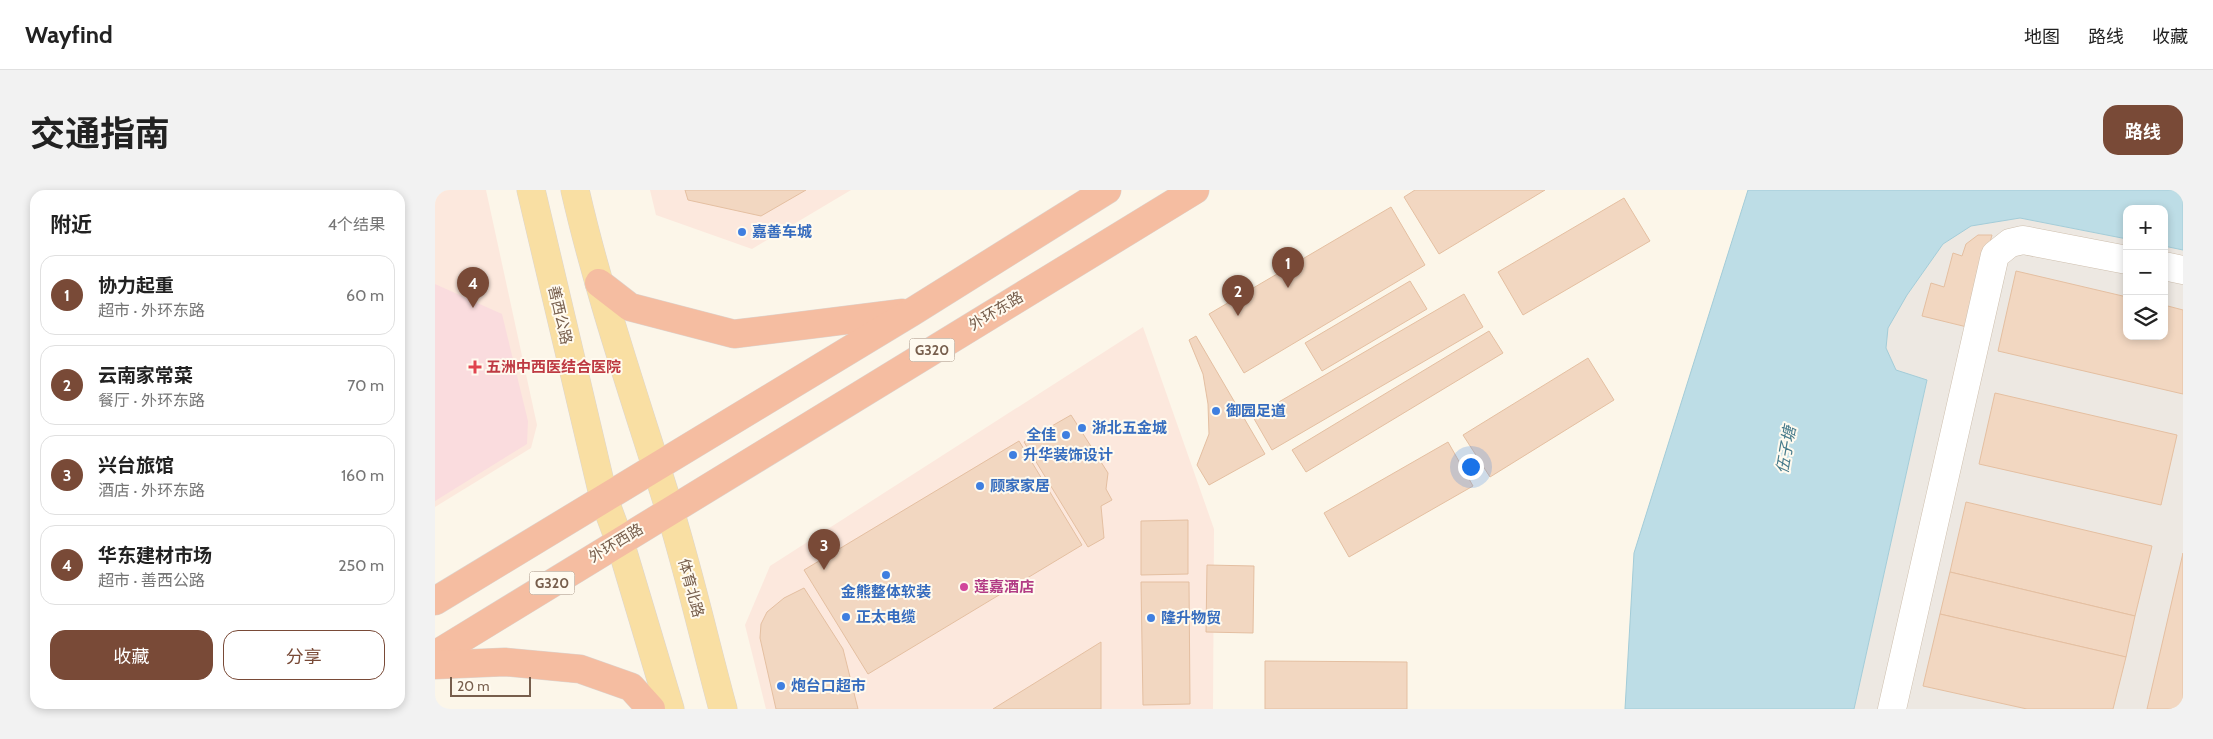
<!DOCTYPE html>
<html lang="zh">
<head>
<meta charset="utf-8">
<style>
	:root { --surface:#fff; --page:#f2f2f2; --text:#222; --muted:#767676; --line:#e0e0e0; --accent:#794a37 }
	body { margin:0; font-family:Cabin,"Noto Sans SC",sans-serif; background:var(--page); color:var(--text) }
	.controls { position:absolute; right:15px; top:15px; display:grid; overflow:hidden; border-radius:10px; box-shadow:0 2px 8px #0003 }
	.controls button { width:45px; height:45px; display:grid; place-items:center; padding:0; border:0; border-bottom:1px solid var(--line); background:var(--surface); color:var(--text); font:25px sans-serif }
	.scale { position:absolute; left:15px; bottom:12px; width:81px; box-sizing:border-box; padding-left:5px; border:2px solid #775e4c; border-top:0; font-size:14px; line-height:18px; white-space:nowrap; color:#775e4c; -webkit-text-stroke:4px #fffaef; paint-order:stroke }
	.you { position:absolute; left:1035px; top:276px; width:18px; height:18px; margin:-12px; border:4px solid #fff; border-radius:50%; background:#1a73e8; box-shadow:0 0 0 8px #1a73e833 }
	.badge { display:grid; place-items:center; width:32px; height:32px; border-radius:50%; background:var(--accent); color:#fff; font-size:16px; font-weight:700 }
	.pin { position:absolute; translate:-50% -41px; filter:drop-shadow(0 1px 2px #0008) }
	.pin::after { content:''; position:absolute; top:26px; width:18px; height:15px; background:inherit; clip-path:polygon(0 0,100% 0,50% 100%) }
	.list { margin:0; padding:0; list-style:none }
	h2 { display:flex; justify-content:space-between; align-items:center; height:65px; margin:0; padding:0 20px; font-size:21px }
	h2 small { font-size:16px; font-weight:400; color:var(--muted) }
	.list li { display:grid; grid-template-columns:32px 1fr auto; gap:15px; align-items:center; box-sizing:border-box; height:80px; margin:0 10px 10px; padding:0 10px; border:1px solid var(--line); border-radius:15px }
	.list b { display:block; font-size:19px; white-space:nowrap }
	.list p { margin:0; font-size:16px; white-space:nowrap; color:var(--muted) }
	.list em { font-size:16px; font-style:normal; color:var(--muted) }
	.actions { display:flex; gap:10px; padding:15px 20px }
	.actions a { flex:1; padding:11px 0; border:1px solid var(--accent); border-radius:15px; text-align:center; font-size:18px; color:var(--accent) }
	.actions .main { background:var(--accent); color:#fff }
	.icon { flex:none; width:28px; height:28px; fill:none; stroke:currentColor; stroke-width:2; stroke-linecap:round; stroke-linejoin:round }
	.map { position:relative; flex:none; width:1748px; height:519px; overflow:hidden; border-radius:15px }
	header { display:flex; align-items:center; gap:30px; box-sizing:border-box; height:70px; padding:0 25px; background:var(--surface); border-bottom:1px solid var(--line) }
	header strong { font-size:24px }
	nav { display:flex; gap:28px; margin-inline-start:auto; font-size:18px }
	.intro { display:flex; align-items:center; justify-content:space-between; box-sizing:border-box; height:120px; padding:0 30px }
	h1 { margin:0; font-size:35px }
	.button { padding:12px 22px; border-radius:15px; background:var(--accent); color:#fff; font-size:18px; font-weight:700 }
	main { display:flex; gap:30px; padding:0 30px }
	aside { flex:1; background:var(--surface); border-radius:15px; box-shadow:0 2px 8px #0003 }
	.map>svg:first-child { display:block }
	.commercial { fill:#fce8dd }
	.industrial { fill:#ede8e2 }
	.medical { fill:#fadcde }
	.water { fill:#bddde6; stroke:#a3ccd8 }
	.building { fill:#f2d7c1; stroke:#e4bfa1 }
	.lines { fill:none; stroke-linecap:round; stroke-linejoin:round }
	.minor-casing { stroke:#cebfae; stroke-width:29 }
	.major-casing { stroke:#dcd5d0; stroke-width:29 }
	.highway-casing { stroke:#dcd5d0; stroke-width:29 }
	.minor { stroke:#fff; stroke-width:28 }
	.major { stroke:#f9dfa3; stroke-width:28 }
	.highway { stroke:#f5bda1; stroke-width:28 }
	.shop-dot { fill:#3f7fe0; stroke:#fffaef; stroke-width:2 }
	.health-dot { fill:#e0444e; stroke:#fffaef; stroke-width:2 }
	.hotel-dot { fill:#d1479c; stroke:#fffaef; stroke-width:2 }
	.labels { text-anchor:middle; dominant-baseline:central; stroke-width:4; stroke-linejoin:round; paint-order:stroke }
	.shield { fill:#fffaef; stroke:#a08d7d; stroke-width:1 }
	.shield-label { font-size:14px; font-weight:bold; fill:#775e4c }
	.shop-label { font-size:15px; font-weight:bold; fill:#366cbe; stroke:#fffaef; text-anchor:start }
	.street-label { font-size:15px; fill:#775e4c; stroke:#fffaef }
	.health-label { font-size:15px; font-weight:bold; fill:#be3a42; stroke:#fffaef; text-anchor:start }
	.hotel-label { font-size:15px; font-weight:bold; fill:#b23c85; stroke:#fffaef; text-anchor:start }
	.water-label { font-size:16px; font-style:italic; fill:#467a8a; stroke:#fffaef }
</style>
</head>
<body>
<header>
<strong>Wayfind</strong>
<nav><a>地图</a><a>路线</a><a>收藏</a></nav>
</header>
<div class="intro"><h1>交通指南</h1><a class="button">路线</a></div>
<main>
<aside>
<h2>附近<small>4个结果</small></h2>
<ul class="list">
<li><span class="badge">1</span><div><b>协力起重</b><p>超市 · 外环东路</p></div><em>60 m</em></li>
<li><span class="badge">2</span><div><b>云南家常菜</b><p>餐厅 · 外环东路</p></div><em>70 m</em></li>
<li><span class="badge">3</span><div><b>兴台旅馆</b><p>酒店 · 外环东路</p></div><em>160 m</em></li>
<li><span class="badge">4</span><div><b>华东建材市场</b><p>超市 · 善西公路</p></div><em>250 m</em></li>
</ul>
<div class="actions"><a class="main">收藏</a><a>分享</a></div>
</aside>
<div class="map">
<svg width="1748" height="519" viewBox="0 0 1748 519">
	<rect width="100%" height="100%" fill="#fcf6e9"/>
	<g class="commercial">
		<polygon points="0,0 51,0 102,235 96,258 0,317"/>
		<polygon points="215,0 416,0 317,59 221,25"/>
		<polygon points="708,137 779,339 778,519 331,519 310,435 335,376"/>
	</g>
	<polygon class="industrial" points="1585,28 1692,49 1692,146 1729,146 1729,56 1748,60 1748,519 1419,519 1492,191 1461,180 1451,158 1452,138 1472,105 1508,54 1536,35"/>
	<polygon class="medical" points="0,94 67,124 93,231 92,254 0,311"/>
	<polygon class="water" points="1313,0 1748,0 1748,60 1729,56 1729,19 1692,19 1692,49 1585,28 1536,36 1508,54 1472,105 1453,138 1451,158 1461,180 1492,190 1419,519 1190,519 1199,363"/>
	<g class="building">
		<polygon points="250,0 371,0 326,26 253,10"/>
		<polygon points="980,0 1110,0 1004,64 969,7"/>
		<polygon points="1189,8 1215,51 1088,125 1063,82"/>
		<polygon points="956,17 990,75 809,183 774,124"/>
		<polygon points="1543,45 1557,45 1532,137 1487,126 1496,93 1509,97 1518,63 1527,66 1531,54"/>
		<polygon points="1581,81 1692,107 1692,146 1729,146 1729,115 1748,120 1748,204 1563,161"/>
		<polygon points="975,91 992,119 887,181 870,153"/>
		<polygon points="1029,104 1048,137 837,260 818,227"/>
		<polygon points="1054,141 1068,163 871,282 857,260"/>
		<polygon points="761,146 830,264 774,295 762,275 774,244 773,214 768,184 754,150"/>
		<polygon points="1153,168 1179,210 1055,287 1028,245"/>
		<polygon points="1560,203 1742,245 1726,315 1544,274"/>
		<polygon points="636,225 673,283 671,299 677,310 666,316 669,348 653,357 589,252"/>
		<polygon points="584,251 647,355 433,484 369,380"/>
		<polygon points="1013,252 1038,296 914,367 889,323"/>
		<polygon points="1531,312 1717,356 1700,426 1515,382"/>
		<polygon points="753,330 753,384 706,385 706,331"/>
		<polygon points="1748,363 1748,519 1712,519"/>
		<polygon points="772,375 819,376 818,443 771,442"/>
		<polygon points="1515,382 1700,426 1691,467 1505,424"/>
		<polygon points="706,392 754,392 755,514 708,515"/>
		<polygon points="369,398 408,459 423,519 341,519 325,448 326,434 332,422 349,408"/>
		<polygon points="1505,424 1691,467 1678,519 1592,519 1488,496"/>
		<polygon points="666,452 666,519 558,519"/>
		<polygon points="830,471 972,472 972,519 830,519"/>
	</g>
	<g class="lines">
		<g class="minor-casing">
			<g id="minor">
				<polyline points="1729,76 1748,80"/>
				<polyline points="1457,519 1560,65 1575,53 1588,50 1692,70"/>
			</g>
		</g>
		<g class="major-casing">
			<g id="major">
				<polyline points="96,0 169,309 185,352 235,519"/>
				<path d="M140,0c25,109 62,214 95,321 20,65 35,132 53,198"/>
			</g>
		</g>
		<g class="highway-casing">
			<g id="highway">
				<polyline points="164,93 195,117 299,144 468,123"/>
				<polyline points="0,411 477,122 672,0"/>
				<polyline points="0,465 760,0"/>
				<polyline points="0,475 70,472 145,479 196,497 216,519"/>
			</g>
		</g>
		<use href="#minor" class="minor"/>
		<use href="#major" class="major"/>
		<use href="#highway" class="highway"/>
	</g>
	<g class="shop-dot">
		<circle cx="307" cy="42" r="5"/>
		<circle cx="781" cy="221" r="5"/>
		<circle cx="647" cy="238" r="5"/>
		<circle cx="631" cy="245" r="5"/>
		<circle cx="578" cy="265" r="5"/>
		<circle cx="545" cy="296" r="5"/>
		<circle cx="451" cy="385" r="5"/>
		<circle cx="411" cy="427" r="5"/>
		<circle cx="716" cy="428" r="5"/>
		<circle cx="346" cy="496" r="5"/>
	</g>
	<path class="health-dot" d="M37.5 169.5h5v5h5v5h-5v5h-5v-5h-5v-5h5z"/>
	<circle class="hotel-dot" cx="529" cy="397" r="5"/>
	<g class="labels">
		<g class="shield">
			<rect x="474.5" y="148.5" width="45" height="23" rx="4"/>
			<rect x="94.5" y="381.5" width="45" height="23" rx="4"/>
		</g>
		<g class="shield-label">
			<text x="497" y="160">G320</text>
			<text x="117" y="393">G320</text>
		</g>
		<g class="shop-label">
			<text x="317" y="42">嘉善车城</text>
			<text x="791" y="221">御园足道</text>
			<text x="657" y="238">浙北五金城</text>
			<text x="621" y="245" text-anchor="end">全佳</text>
			<text x="588" y="265">升华装饰设计</text>
			<text x="555" y="296">顾家家居</text>
			<text x="451" y="402" text-anchor="middle">金熊整体软装</text>
			<text x="421" y="427">正太电缆</text>
			<text x="726" y="428">隆升物贸</text>
			<text x="356" y="496">炮台口超市</text>
		</g>
		<g class="street-label">
			<text transform="translate(561 121) rotate(-31)">外环东路</text>
			<text transform="translate(125 125) rotate(77)">善西公路</text>
			<text transform="translate(181 353) rotate(-31)">外环西路</text>
			<text transform="translate(256 398) rotate(75)">体育北路</text>
		</g>
		<g class="health-label">
			<text x="51" y="177">五洲中西医结合医院</text>
		</g>
		<g class="hotel-label">
			<text x="539" y="397">莲嘉酒店</text>
		</g>
		<g class="water-label">
			<text transform="translate(1351 260) rotate(-80)">伍子塘</text>
		</g>
	</g>
</svg>
<div class="controls">
<button>+</button>
<button>−</button>
<button><svg class="icon" aria-label="layers" viewBox="0 0 24 24"><path d="M12 4l9 5-9 5-9-5zM3 14l9 5 9-5"/></svg></button>
</div>
<div class="scale">20 m</div>
<div class="you"></div>
<div class="pin badge" style="left:853px;top:98px">1</div>
<div class="pin badge" style="left:803px;top:126px">2</div>
<div class="pin badge" style="left:389px;top:380px">3</div>
<div class="pin badge" style="left:38px;top:118px">4</div>
</div>
</main>
</body>
</html>
